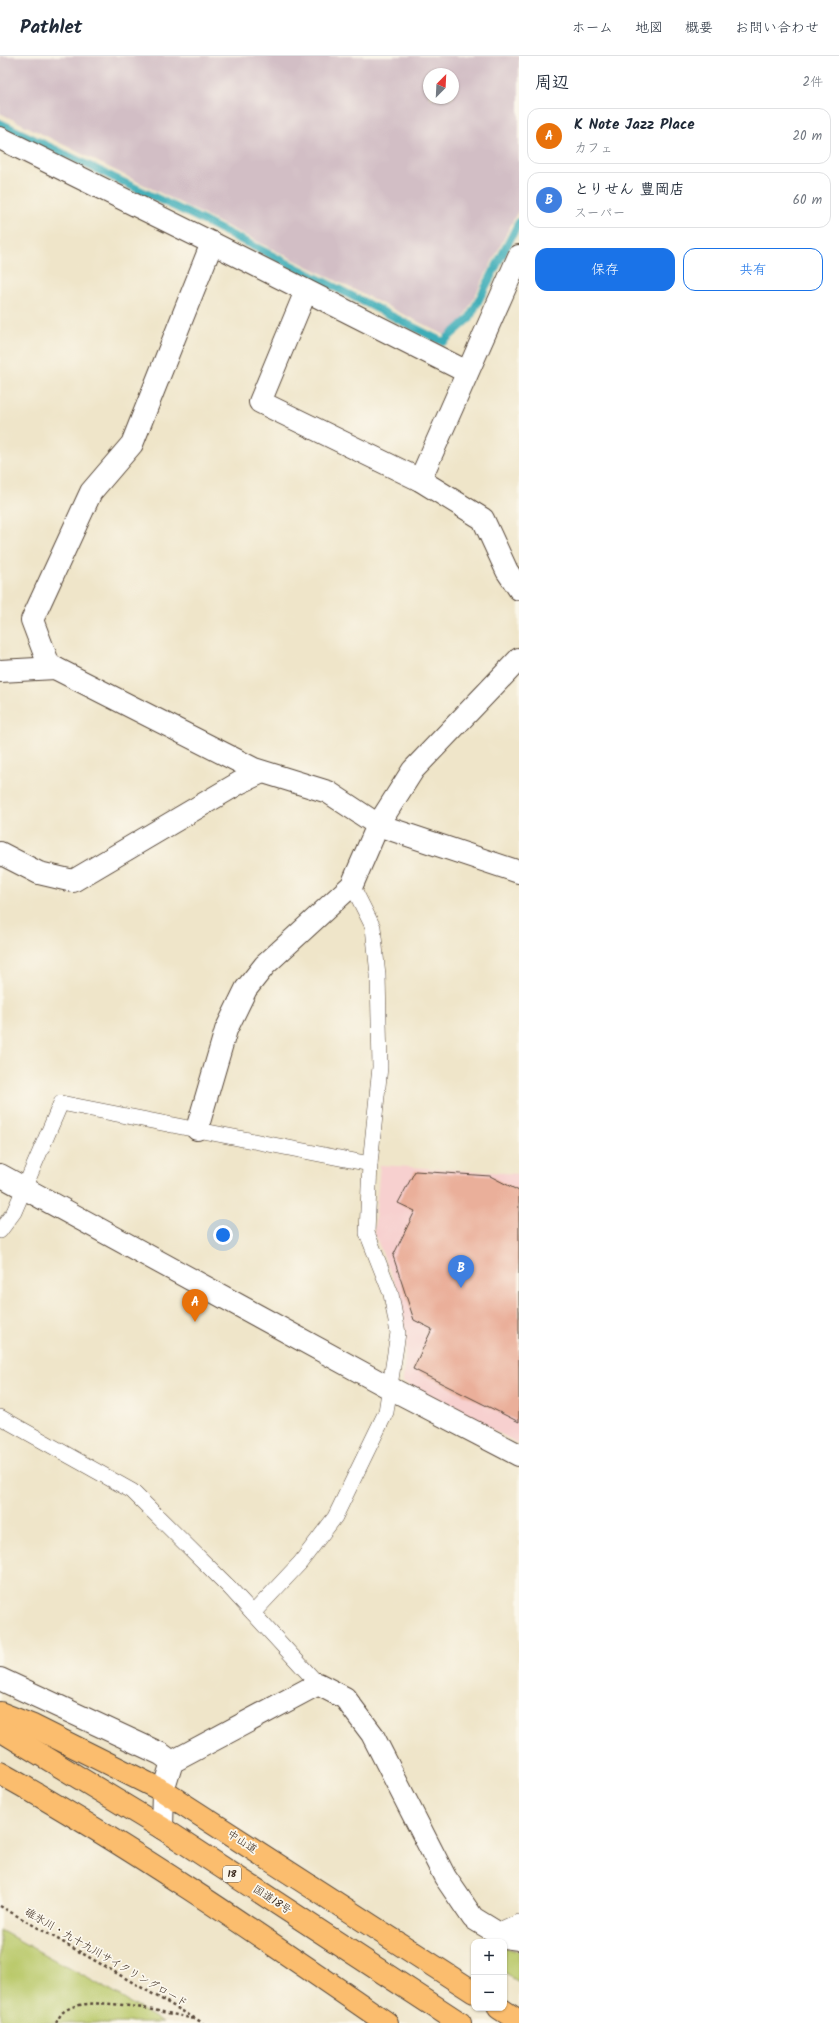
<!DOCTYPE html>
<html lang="ja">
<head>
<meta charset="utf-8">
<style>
	:root { --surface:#fff; --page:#f6f6f7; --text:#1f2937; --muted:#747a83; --line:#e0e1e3; --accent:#1a73e8 }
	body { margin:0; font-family:Kalam,"Klee One",sans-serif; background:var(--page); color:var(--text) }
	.controls { position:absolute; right:12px; bottom:12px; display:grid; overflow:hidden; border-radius:8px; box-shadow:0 1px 3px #0004 }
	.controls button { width:36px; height:36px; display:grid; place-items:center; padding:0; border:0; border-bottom:1px solid var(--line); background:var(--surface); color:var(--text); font:20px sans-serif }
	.compass { position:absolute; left:423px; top:12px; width:36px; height:36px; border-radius:50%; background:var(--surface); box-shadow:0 1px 3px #0004; rotate:24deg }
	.you { position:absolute; left:223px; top:1179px; width:14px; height:14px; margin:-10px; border:3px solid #fff; border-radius:50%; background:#1a73e8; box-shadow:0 0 0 6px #1a73e833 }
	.badge { display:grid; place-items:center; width:26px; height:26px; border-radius:50%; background:var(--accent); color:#fff; font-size:13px; font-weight:700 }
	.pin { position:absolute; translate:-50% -33px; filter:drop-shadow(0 1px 2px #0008) }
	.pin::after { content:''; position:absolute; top:21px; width:14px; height:12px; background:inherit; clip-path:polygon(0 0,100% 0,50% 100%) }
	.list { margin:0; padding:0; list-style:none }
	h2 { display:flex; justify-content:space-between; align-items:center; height:52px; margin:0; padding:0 16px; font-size:17px }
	h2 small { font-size:13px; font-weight:400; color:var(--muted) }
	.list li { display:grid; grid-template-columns:26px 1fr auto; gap:12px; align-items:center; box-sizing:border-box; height:56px; margin:0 8px 8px; padding:0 8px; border:1px solid var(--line); border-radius:12px }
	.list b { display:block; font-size:15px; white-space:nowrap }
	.list p { margin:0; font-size:13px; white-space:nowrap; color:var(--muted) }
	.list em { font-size:13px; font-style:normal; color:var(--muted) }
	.actions { display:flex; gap:8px; padding:12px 16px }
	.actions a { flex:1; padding:9px 0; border:1px solid var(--accent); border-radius:12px; text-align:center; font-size:14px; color:var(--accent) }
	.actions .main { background:var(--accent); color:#fff }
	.map { position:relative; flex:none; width:519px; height:1967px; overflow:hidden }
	header { display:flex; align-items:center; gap:24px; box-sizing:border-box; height:56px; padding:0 20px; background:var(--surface); border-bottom:1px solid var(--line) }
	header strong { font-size:19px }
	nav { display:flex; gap:22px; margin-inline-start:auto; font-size:14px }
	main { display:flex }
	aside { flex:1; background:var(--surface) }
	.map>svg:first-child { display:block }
	.built { fill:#f7d0cf }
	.industrial { fill:#d2bec5; fill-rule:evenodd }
	.green { fill:#bac96b; stroke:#7a7a44 }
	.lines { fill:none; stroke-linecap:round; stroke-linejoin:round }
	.stream { stroke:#3dadb8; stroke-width:8 }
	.building { fill:#eaaf9a }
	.service-casing { stroke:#564638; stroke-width:16 }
	.minor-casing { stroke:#564638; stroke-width:24 }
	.trunk-casing { stroke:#564638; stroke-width:24 }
	.path { stroke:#564638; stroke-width:2.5; stroke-dasharray:3 3; stroke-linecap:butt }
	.service { stroke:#fff; stroke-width:15 }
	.minor { stroke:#fff; stroke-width:22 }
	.trunk { stroke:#fbbd6e; stroke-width:22 }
	.labels { text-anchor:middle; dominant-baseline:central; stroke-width:3.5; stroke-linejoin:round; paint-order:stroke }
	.shield { fill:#fbf7ec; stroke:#75685c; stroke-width:1 }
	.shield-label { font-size:10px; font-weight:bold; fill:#3b2a1e }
	.street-label { font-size:11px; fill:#3b2a1e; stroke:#fbf7ec }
</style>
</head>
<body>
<header>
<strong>Pathlet</strong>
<nav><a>ホーム</a><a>地図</a><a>概要</a><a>お問い合わせ</a></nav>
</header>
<main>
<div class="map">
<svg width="519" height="1967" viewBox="0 0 519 1967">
	<rect width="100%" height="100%" fill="#fbf7ec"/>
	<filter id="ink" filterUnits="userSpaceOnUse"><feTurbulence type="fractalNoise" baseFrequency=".025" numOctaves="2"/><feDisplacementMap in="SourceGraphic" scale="8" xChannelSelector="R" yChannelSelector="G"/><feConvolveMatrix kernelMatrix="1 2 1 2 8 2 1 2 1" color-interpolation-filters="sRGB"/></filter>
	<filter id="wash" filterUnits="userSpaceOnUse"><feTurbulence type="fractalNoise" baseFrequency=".012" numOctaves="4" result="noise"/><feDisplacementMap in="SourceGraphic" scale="16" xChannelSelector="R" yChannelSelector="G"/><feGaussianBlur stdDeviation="0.9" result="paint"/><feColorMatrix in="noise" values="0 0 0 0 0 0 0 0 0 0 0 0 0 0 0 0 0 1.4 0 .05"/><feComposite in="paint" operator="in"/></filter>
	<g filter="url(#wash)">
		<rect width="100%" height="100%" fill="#efe5c9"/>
		<polygon class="built" points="380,1109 519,1118 519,1388 403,1326 406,1281 399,1237 374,1177"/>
		<path class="industrial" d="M0,0h519v153l-66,130 -453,-226zM429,18h24v24h-24z"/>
		<g class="green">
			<polygon points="0,1874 109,1934 163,1967 0,1967"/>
			<polygon points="504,1892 519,1895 519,1926 504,1917"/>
		</g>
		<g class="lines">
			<polyline class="stream" points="0,67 194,160 443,286 469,263 519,166"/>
		</g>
		<g id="blocks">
			<polygon class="building" points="415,1115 490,1120 519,1135 519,1366 413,1313 432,1273 414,1264 393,1200 415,1155 398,1147"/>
		</g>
	</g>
	<g filter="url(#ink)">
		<use href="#blocks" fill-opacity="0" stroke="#564638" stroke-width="1"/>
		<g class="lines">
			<g class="service-casing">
				<g id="service">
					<polyline points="0,1175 14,1156 61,1047 370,1108"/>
					<polyline points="0,1361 132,1435 229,1531 318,1628"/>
					<polyline points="253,1557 300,1507 335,1461 386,1356 398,1277 391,1238 367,1177 370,1108 380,1011 378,919 373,871 352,829"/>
					<polyline points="497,1876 519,1866"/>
				</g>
			</g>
			<g class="minor-casing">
				<g id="minor">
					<polyline points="0,82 212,187 467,316"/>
					<polyline points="212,187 132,388 91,436 32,564 49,609 254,713 328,736 378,769 519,816"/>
					<polyline points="306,235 260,346 420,424 483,463 507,515 519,533"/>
					<polyline points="420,424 519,200"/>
					<polyline points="0,615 55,612"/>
					<polyline points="0,797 39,817 73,825 239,727 262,716"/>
					<polyline points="197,1073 226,974 246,933 265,909 352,829 378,769 413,714 519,603"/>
					<polyline points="0,1119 390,1332 519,1399"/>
					<polyline points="0,1623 161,1698 172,1706"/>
					<polyline points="162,1772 163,1735 172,1706 318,1628 345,1642 372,1678 445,1821 473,1862 504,1881 519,1883"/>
				</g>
			</g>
			<g class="trunk-casing">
				<g id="trunk">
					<polyline points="0,1657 33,1670 163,1735 474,1936"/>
					<polyline points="0,1674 162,1772 460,1967"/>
					<path d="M0,1717c134,75 261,163 387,250"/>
					<polyline points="499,1952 519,1965"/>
				</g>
			</g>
			<g class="path">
				<polyline points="0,1850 203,1967"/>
				<path d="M56,1967c2,-3 4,-8 6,-10 24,-22 103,0 133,6"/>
			</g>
			<use href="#service" class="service"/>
			<use href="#minor" class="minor"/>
			<use href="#trunk" class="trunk"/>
		</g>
	</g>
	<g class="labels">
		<rect class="shield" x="223" y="1810" width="18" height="16" rx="3"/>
		<g class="shield-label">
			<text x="232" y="1818">18</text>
		</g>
		<g class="street-label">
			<text transform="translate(242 1786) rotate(33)">中山道</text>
			<text transform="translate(272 1844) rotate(33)">国道18号</text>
			<text transform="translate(106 1902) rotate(30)">碓氷川・九十九川サイクリングロード</text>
		</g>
	</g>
</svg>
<div class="controls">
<button>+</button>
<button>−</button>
</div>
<svg class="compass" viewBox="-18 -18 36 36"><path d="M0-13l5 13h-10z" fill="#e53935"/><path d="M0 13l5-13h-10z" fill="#747a83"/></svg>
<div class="you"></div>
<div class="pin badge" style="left:195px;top:1266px;background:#e8710a">A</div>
<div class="pin badge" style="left:461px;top:1232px;background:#3f7fe0">B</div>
</div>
<aside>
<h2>周辺<small>2件</small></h2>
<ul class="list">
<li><span class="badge" style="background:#e8710a">A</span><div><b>K Note Jazz Place</b><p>カフェ</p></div><em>20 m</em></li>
<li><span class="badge" style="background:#3f7fe0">B</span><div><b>とりせん 豊岡店</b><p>スーパー</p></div><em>60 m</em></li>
</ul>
<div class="actions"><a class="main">保存</a><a>共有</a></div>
</aside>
</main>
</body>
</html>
